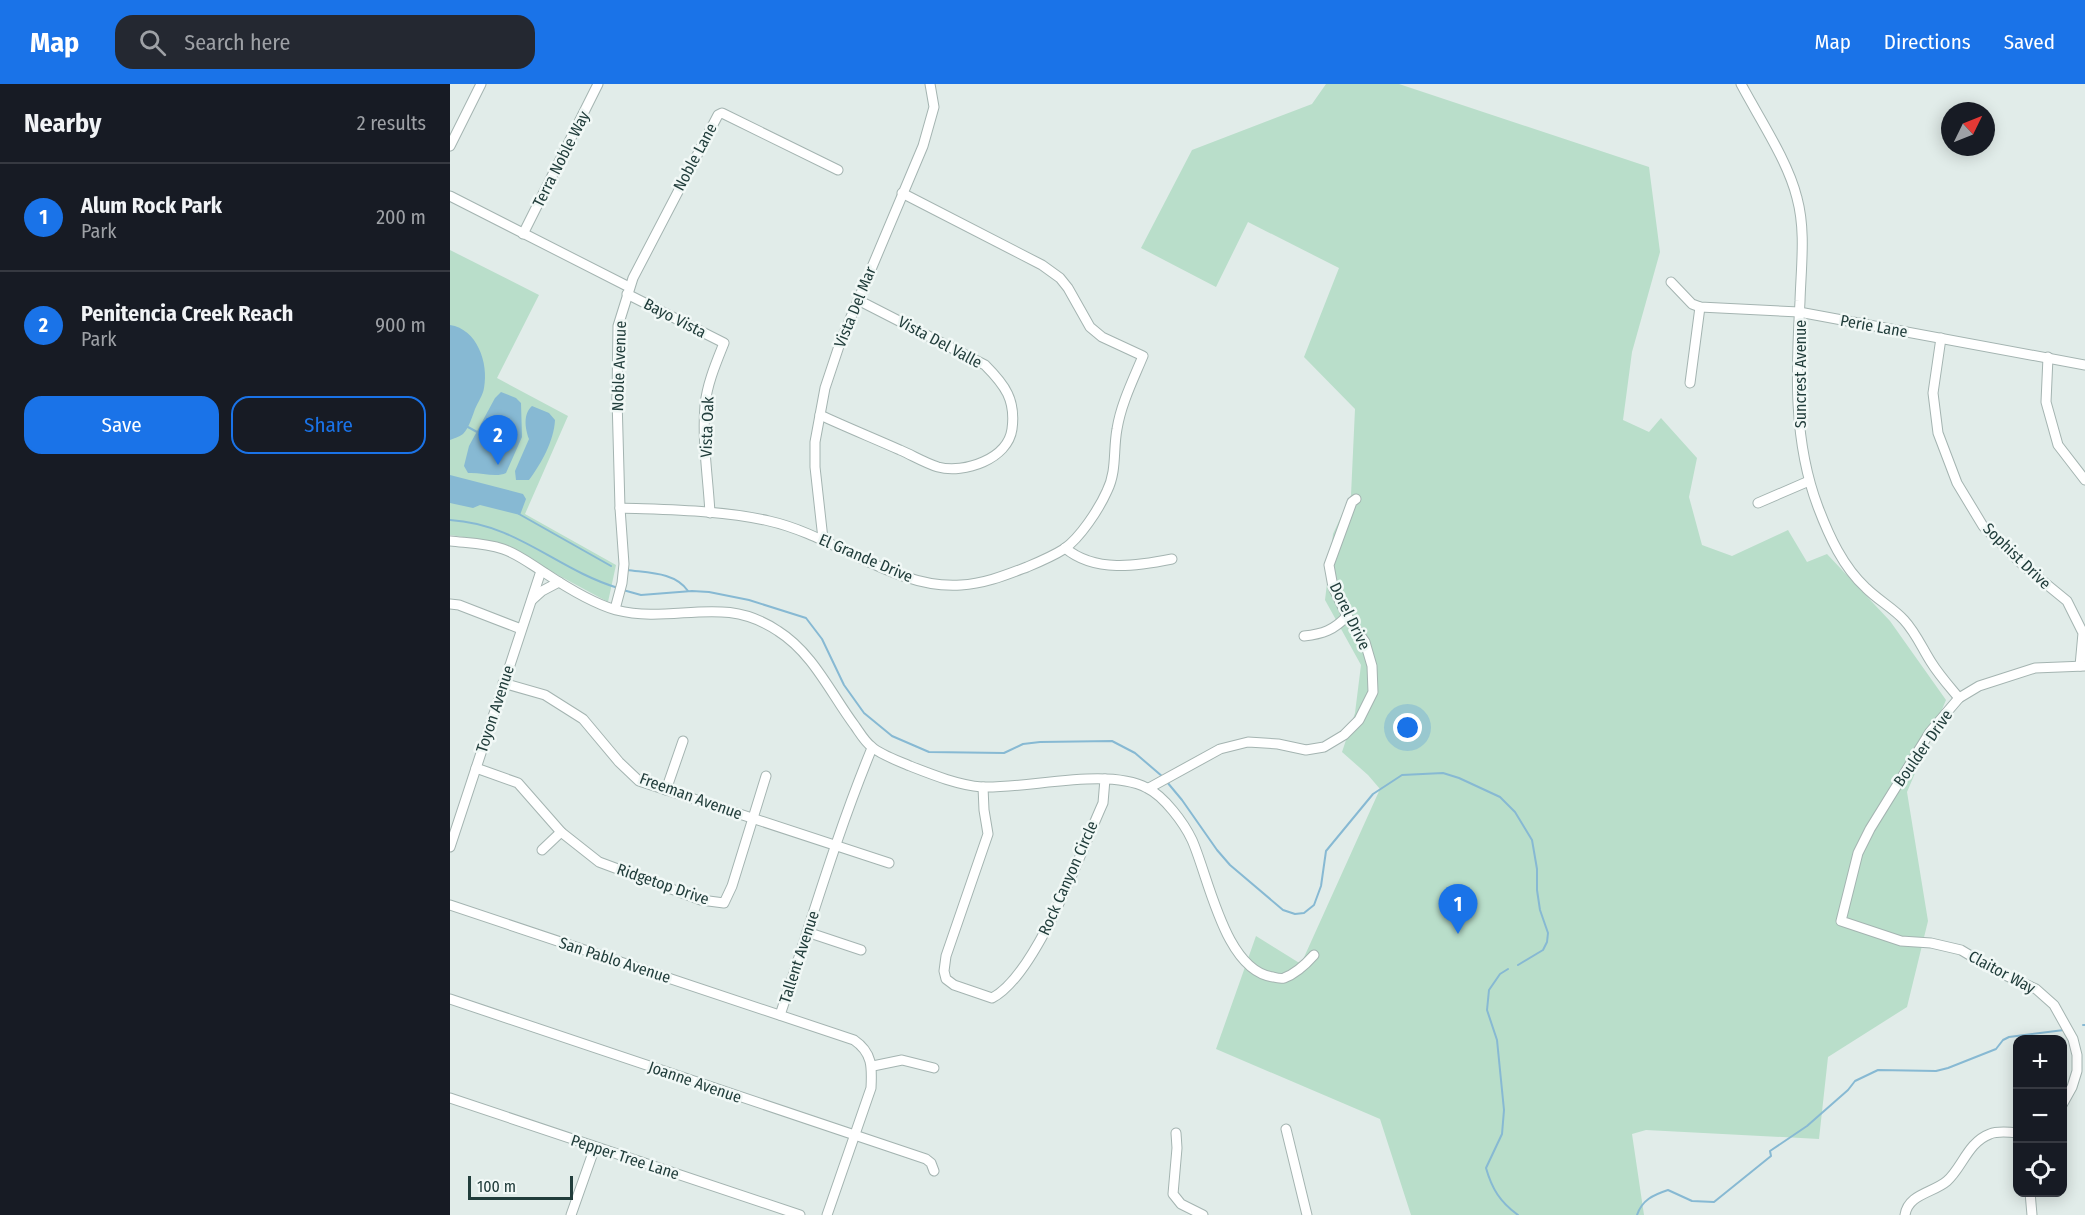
<!DOCTYPE html>
<html lang="en">
<head>
<meta charset="utf-8">
<style>
	:root { --surface:#171b24; --page:#242831; --text:#f1f3f6; --muted:#9ea1a6; --line:#363941; --accent:#1a73e8 }
	body { margin:0; font-family:"Fira Sans Condensed",sans-serif; background:var(--page); color:var(--text) }
	.controls { position:absolute; right:18px; bottom:18px; display:grid; overflow:hidden; border-radius:12px; box-shadow:0 3px 15px #0003 }
	.controls button { width:54px; height:54px; display:grid; place-items:center; padding:0; border:0; border-bottom:2px solid var(--line); background:var(--surface); color:var(--text); font:30px sans-serif }
	.compass { position:absolute; left:1491px; top:18px; width:54px; height:54px; border-radius:50%; background:var(--surface); box-shadow:0 3px 15px #0003; rotate:47deg }
	.scale { position:absolute; left:18px; bottom:15px; width:105px; box-sizing:border-box; padding-left:6px; border:3px solid #213d3b; border-top:0; font-size:16px; line-height:21px; white-space:nowrap; color:#213d3b; -webkit-text-stroke:4px #f1f8f6; paint-order:stroke }
	.you { position:absolute; left:958px; top:644px; width:21px; height:21px; margin:-15px; border:4px solid #fff; border-radius:50%; background:#1a73e8; box-shadow:0 0 0 9px #1a73e833 }
	.badge { display:grid; place-items:center; width:39px; height:39px; border-radius:50%; background:var(--accent); color:#fff; font-size:20px; font-weight:700 }
	.pin { position:absolute; translate:-50% -50px; filter:drop-shadow(0 2px 3px #0008) }
	.pin::after { content:''; position:absolute; top:32px; width:21px; height:18px; background:inherit; clip-path:polygon(0 0,100% 0,50% 100%) }
	.list { margin:0; padding:0; list-style:none }
	h2 { display:flex; justify-content:space-between; align-items:center; height:78px; margin:0; padding:0 24px; font-size:26px }
	h2 small { font-size:20px; font-weight:400; color:var(--muted) }
	.list li { display:grid; grid-template-columns:39px 1fr auto; gap:18px; align-items:center; box-sizing:border-box; height:108px; padding:0 24px; border-top:2px solid var(--line) }
	.list b { display:block; font-size:22px; white-space:nowrap }
	.list p { margin:0; font-size:20px; white-space:nowrap; color:var(--muted) }
	.list em { font-size:20px; font-style:normal; color:var(--muted) }
	.actions { display:flex; gap:12px; padding:18px 24px }
	.actions a { flex:1; padding:14px 0; border:2px solid var(--accent); border-radius:18px; text-align:center; font-size:21px; color:var(--accent) }
	.actions .main { background:var(--accent); color:#fff }
	.icon { flex:none; width:33px; height:33px; fill:none; stroke:currentColor; stroke-width:2; stroke-linecap:round; stroke-linejoin:round }
	.map { position:relative; flex:none; width:1635px; height:1131px; overflow:hidden }
	header { display:flex; align-items:center; gap:36px; box-sizing:border-box; height:84px; padding:0 30px; background:var(--accent); color:#fff }
	header strong { font-size:28px }
	nav { display:flex; gap:33px; margin-inline-start:auto; font-size:21px }
	.search { width:420px; height:54px; background:var(--page); display:flex; align-items:center; gap:15px; box-sizing:border-box; padding:0 21px; border-radius:18px; color:var(--muted); font-size:22px }
	main { display:flex }
	aside { flex:1; background:var(--surface) }
	.map>svg:first-child { display:block }
	.green { fill:#b9deca }
	.water { fill:#87b9d3 }
	.lines { fill:none; stroke-linecap:round; stroke-linejoin:round }
	.stream { stroke:#87b9d3; stroke-width:2 }
	.minor-casing { stroke:#a4b4b1; stroke-width:11 }
	.minor { stroke:#fff; stroke-width:9 }
	.labels { text-anchor:middle; dominant-baseline:central; stroke-width:5; stroke-linejoin:round; paint-order:stroke }
	.street-label { font-size:16px; fill:#213d3b; stroke:#f1f8f6 }
</style>
</head>
<body>
<header>
<strong>Map</strong>
<div class="search"><svg class="icon" aria-label="search" viewBox="0 0 24 24"><circle cx="10" cy="10" r="6"/><path d="M15 15l6 6"/></svg>Search here</div>
<nav><a>Map</a><a>Directions</a><a>Saved</a></nav>
</header>
<main>
<aside>
<h2>Nearby<small>2 results</small></h2>
<ul class="list">
<li><span class="badge">1</span><div><b>Alum Rock Park</b><p>Park</p></div><em>200 m</em></li>
<li><span class="badge">2</span><div><b>Penitencia Creek Reach</b><p>Park</p></div><em>900 m</em></li>
</ul>
<div class="actions"><a class="main">Save</a><a>Share</a></div>
</aside>
<div class="map">
<svg width="1635" height="1131" viewBox="0 0 1635 1131">
	<rect width="100%" height="100%" fill="#e1ece9"/>
	<g class="green">
		<polygon points="876,0 949,0 1199,83 1210,168 1182,268 1173,336 1199,348 1211,334 1247,374 1239,413 1252,461 1282,472 1338,446 1357,478 1377,470 1440,537 1496,616 1457,708 1478,837 1457,923 1378,973 1369,1055 1196,1046 1182,1050 1194,1131 961,1131 930,1035 766,965 806,852 851,880 930,705 918,691 892,668 905,629 911,581 875,516 883,450 901,411 905,325 854,273 889,184 798,138 766,203 691,164 742,66 862,20"/>
		<polygon points="0,166 89,211 47,294 118,332 75,430 166,481 158,518 93,483 33,456 0,451"/>
	</g>
	<g class="water">
		<path d="M0,241c27,4 39,38 34,63 -1,7 -6,14 -9,21 -3,8 -6,19 -12,25 -4,3 -9,4 -13,6z"/>
		<path d="M51,308l15,6 5,5 1,34 -16,36c-10,5 -26,-1 -38,0l-4,-7 5,-20 26,-48z"/>
		<path d="M82,322l17,7 6,7c-1,21 -14,44 -26,60h-13l-1,-9 14,-32c-4,-11 -6,-25 3,-33z"/>
		<polygon points="0,391 73,410 76,415 70,431 30,421 23,424 0,419"/>
	</g>
	<g class="lines">
		<g class="stream">
			<polyline points="16,342 29,349"/>
			<polyline points="69,430 161,482"/>
			<path d="M0,436c67,4 106,49 168,68"/>
			<path d="M177,486c21,3 48,2 61,21"/>
			<polyline points="173,506 191,511 242,507 259,508 299,516 356,534 372,555 394,601 414,629 442,652 479,668 554,669 573,660 590,658 662,657 685,669 713,693"/>
			<polyline points="717,698 732,716 767,766 780,781 833,826 845,830 854,829 864,821 871,802 876,767 923,710 952,691 993,689 1009,694 1050,713 1065,728 1082,756 1087,785 1087,806 1090,826 1098,849 1097,858 1093,866 1068,881"/>
			<path d="M1058,885l-8,5 -11,16 -2,20 10,30 7,70 -2,24 -16,34c6,21 14,34 32,47"/>
			<polyline points="1633,941 1635,941"/>
			<path d="M1187,1131c5,-15 16,-20 31,-25l24,11 22,1 57,-46 -1,-5 37,-25 41,-36 7,-9 23,-11 58,1 12,-3 48,-19 7,-9 6,-3 55,-7"/>
		</g>
		<g class="minor-casing">
			<g id="minor">
				<path d="M1291,0c18,34 47,77 56,114 9,33 4,69 3,103 -4,70 -7,140 18,206 11,29 25,60 48,81 12,12 27,20 38,32 12,13 18,28 27,42 8,13 18,24 28,36"/>
				<polyline points="0,62 31,0"/>
				<polyline points="0,112 179,203"/>
				<polyline points="73,150 148,0"/>
				<polyline points="1221,198 1242,220 1250,223 1349,228 1635,281"/>
				<path d="M177,210l97,49c-8,20 -17,41 -19,62 -3,36 3,72 5,108"/>
				<polyline points="1491,254 1483,309 1488,349 1507,399 1533,442 1573,481 1617,517 1633,549 1630,582"/>
				<polyline points="1598,273 1596,318 1608,361 1635,396"/>
				<polyline points="1240,299 1250,223"/>
				<path d="M370,331c26,12 53,23 80,35 12,5 25,13 38,17 26,7 70,-8 74,-38 4,-29 -7,-44 -27,-64l-127,-65"/>
				<polyline points="1308,419 1359,397"/>
				<path d="M170,424c49,2 101,2 149,13 64,14 127,69 192,64 23,-1 45,-10 66,-18 12,-5 26,-11 37,-18 16,-11 35,-40 43,-58 10,-20 6,-41 10,-62 4,-25 16,-49 26,-73l-41,-19 -12,-10 -22,-39 -8,-10 -18,-13 -140,-72"/>
				<polyline points="373,455 365,383 365,358 375,304 390,259 473,62 484,23 480,0"/>
				<path d="M0,457c17,2 36,2 53,8 15,5 29,16 42,24 21,14 47,30 71,37 59,15 106,-17 162,21 35,22 53,63 77,95 5,7 10,16 17,21 9,8 27,14 38,19 23,9 48,19 72,21 46,2 125,-20 165,1 17,8 37,35 45,52 17,38 33,131 81,137 4,1 8,2 11,1 11,-4 22,-14 30,-23"/>
				<path d="M615,464c30,25 72,18 107,11"/>
				<polyline points="82,516 92,507 109,498"/>
				<polyline points="0,520 9,521 71,545"/>
				<polyline points="165,525 172,499 174,480 170,424 167,314 168,242 183,194 268,31 272,29 388,86"/>
				<path d="M854,552c19,-2 30,-6 43,-20"/>
				<polyline points="53,599 95,611 133,635 169,678 189,697 439,779"/>
				<polyline points="26,684 68,699 111,748 149,778 251,816 274,819 282,802 316,692"/>
				<path d="M533,703l1,23 4,24 -42,122 -2,15 2,8 8,6 38,13c44,-22 90,-149 111,-195l2,-24"/>
				<polyline points="699,704 770,665 798,658 828,660 856,666 874,663 894,651 909,636 923,608 922,582 915,558 897,532 883,503 879,481 902,418 906,415"/>
				<polyline points="216,706 233,657"/>
				<polyline points="0,763 91,487"/>
				<polyline points="92,766 111,748"/>
				<path d="M0,821l404,135c19,13 18,28 17,48l-44,127"/>
				<polyline points="357,848 411,866"/>
				<polyline points="0,915 476,1075 481,1079 484,1087"/>
				<path d="M330,931c30,-89 56,-180 92,-267"/>
				<polyline points="423,982 452,976 484,984"/>
				<polyline points="0,1014 350,1131"/>
				<polyline points="1612,1021 1622,1003 1627,987 1627,971 1623,955 1604,921 1586,905 1548,888 1511,866 1481,859 1451,857 1391,837 1408,769 1420,745 1480,648 1509,614 1529,602 1585,584 1635,582"/>
				<polyline points="836,1045 857,1131"/>
				<polyline points="726,1049 727,1064 723,1110 731,1120 753,1131"/>
				<polyline points="1580,1108 1582,1131"/>
				<polyline points="121,1131 145,1063"/>
				<path d="M1455,1131c3,-21 28,-22 42,-34 15,-13 21,-39 43,-47 7,-3 19,-2 28,-1"/>
			</g>
		</g>
		<use href="#minor" class="minor"/>
	</g>
	<g class="labels">
		<g class="street-label">
			<text transform="translate(245 73) rotate(-62)">Noble Lane</text>
			<text transform="translate(111 75) rotate(-63)">Terra Noble Way</text>
			<text transform="translate(405 223) rotate(-68)">Vista Del Mar</text>
			<text transform="translate(225 234) rotate(27)">Bayo Vista</text>
			<text transform="translate(1424 242) rotate(10)">Perie Lane</text>
			<text transform="translate(490 258) rotate(28)">Vista Del Valle</text>
			<text transform="translate(169 282) rotate(-88)">Noble Avenue</text>
			<text transform="translate(1350 290) rotate(-90)">Suncrest Avenue</text>
			<text transform="translate(257 343) rotate(-88)">Vista Oak</text>
			<text transform="translate(1567 472) rotate(44)">Sophist Drive</text>
			<text transform="translate(416 474) rotate(23)">El Grande Drive</text>
			<text transform="translate(900 532) rotate(64)">Dorel Drive</text>
			<text transform="translate(45 625) rotate(-72)">Toyon Avenue</text>
			<text transform="translate(1473 664) rotate(-55)">Boulder Drive</text>
			<text transform="translate(241 712) rotate(20)">Freeman Avenue</text>
			<text transform="translate(618 794) rotate(-66)">Rock Canyon Circle</text>
			<text transform="translate(213 800) rotate(19)">Ridgetop Drive</text>
			<text transform="translate(349 873) rotate(-72)">Tallent Avenue</text>
			<text transform="translate(165 876) rotate(18)">San Pablo Avenue</text>
			<text transform="translate(1552 888) rotate(28)">Claitor Way</text>
			<text transform="translate(245 998) rotate(19)">Joanne Avenue</text>
			<text transform="translate(175 1073) rotate(18)">Pepper Tree Lane</text>
		</g>
	</g>
</svg>
<div class="controls">
<button>+</button>
<button>−</button>
<button><svg class="icon" aria-label="locate" viewBox="0 0 24 24"><circle cx="12" cy="12" r="6"/><path d="M12 2v4M12 18v4M2 12h4M18 12h4"/></svg></button>
</div>
<svg class="compass" viewBox="-18 -18 36 36"><path d="M0-13l5 13h-10z" fill="#e53935"/><path d="M0 13l5-13h-10z" fill="#9ea1a6"/></svg>
<div class="scale">100 m</div>
<div class="you"></div>
<div class="pin badge" style="left:1008px;top:850px">1</div>
<div class="pin badge" style="left:48px;top:381px">2</div>
</div>
</main>
</body>
</html>
